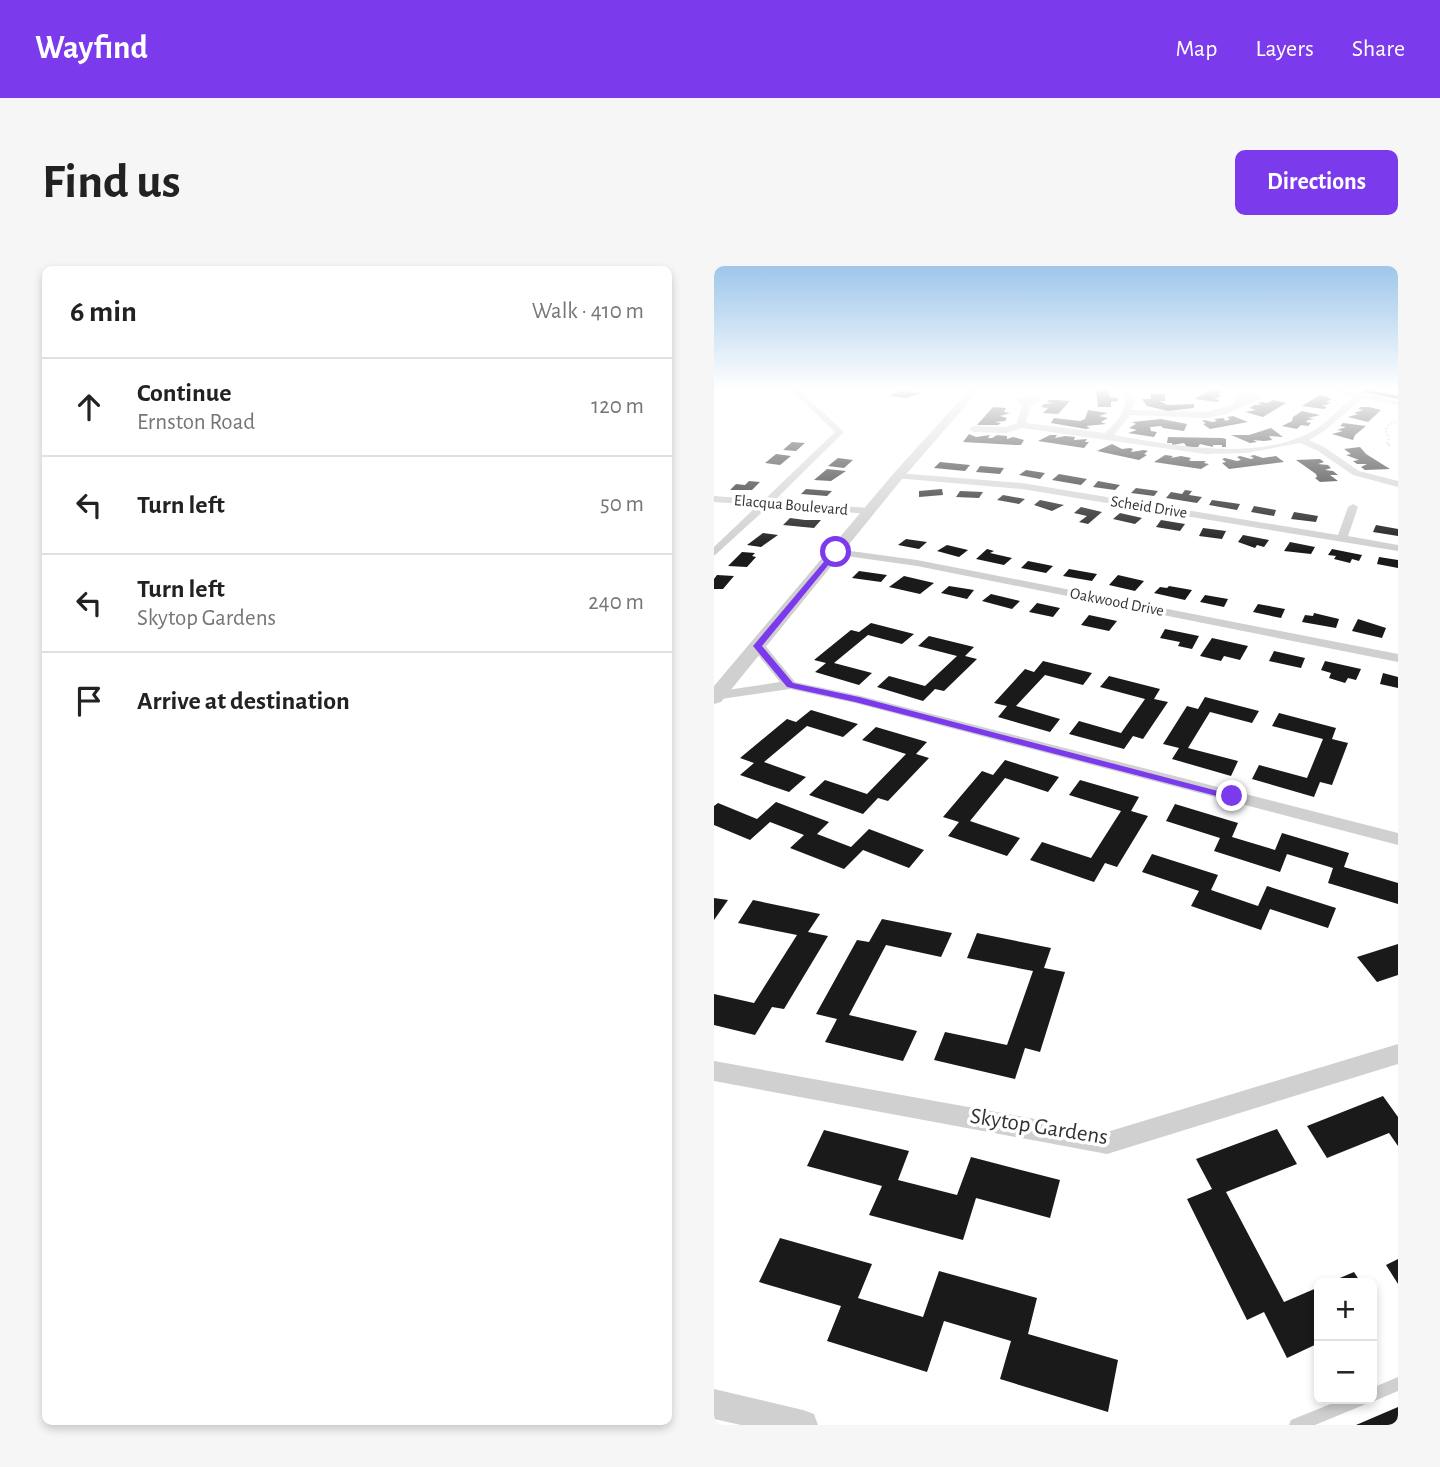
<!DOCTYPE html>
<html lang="en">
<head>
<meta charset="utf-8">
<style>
	:root { --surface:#fff; --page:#f6f6f6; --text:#222; --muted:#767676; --line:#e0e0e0; --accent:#7c3aed }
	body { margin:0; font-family:"Alegreya Sans",sans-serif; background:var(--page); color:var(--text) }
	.controls { position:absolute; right:21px; bottom:21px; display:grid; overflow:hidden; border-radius:10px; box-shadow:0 4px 10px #0003 }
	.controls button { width:63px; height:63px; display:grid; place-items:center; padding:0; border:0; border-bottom:2px solid var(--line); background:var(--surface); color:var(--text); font:35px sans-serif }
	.stop { position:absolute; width:21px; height:21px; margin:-16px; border:5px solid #7c3aed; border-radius:50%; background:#fff }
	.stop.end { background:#7c3aed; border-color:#fff; box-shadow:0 2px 7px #0008 }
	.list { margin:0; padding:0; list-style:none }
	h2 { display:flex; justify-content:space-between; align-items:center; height:91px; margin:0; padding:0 28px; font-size:30px }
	h2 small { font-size:23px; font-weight:400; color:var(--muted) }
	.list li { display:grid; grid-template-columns:46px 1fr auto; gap:21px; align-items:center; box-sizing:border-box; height:98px; padding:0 28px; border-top:2px solid var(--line) }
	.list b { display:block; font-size:26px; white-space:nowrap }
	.list p { margin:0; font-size:23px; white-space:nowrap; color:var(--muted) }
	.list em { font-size:23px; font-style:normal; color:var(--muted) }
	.icon { flex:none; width:38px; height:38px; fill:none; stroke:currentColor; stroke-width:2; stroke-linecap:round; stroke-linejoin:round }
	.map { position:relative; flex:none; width:684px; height:1159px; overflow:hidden; border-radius:10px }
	header { display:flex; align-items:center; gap:42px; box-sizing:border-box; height:98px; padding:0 35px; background:var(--accent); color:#fff }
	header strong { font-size:33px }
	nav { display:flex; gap:38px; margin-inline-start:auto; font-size:24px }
	.intro { display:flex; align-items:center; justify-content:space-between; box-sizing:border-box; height:168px; padding:0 42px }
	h1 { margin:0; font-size:49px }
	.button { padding:18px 32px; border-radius:10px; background:var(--accent); color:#fff; font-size:24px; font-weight:700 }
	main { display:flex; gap:42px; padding:0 42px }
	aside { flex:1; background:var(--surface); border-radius:10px; box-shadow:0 4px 10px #0003 }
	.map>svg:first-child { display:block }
	.building { fill:#1a1a1a }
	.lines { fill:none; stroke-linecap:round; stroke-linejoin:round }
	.path { stroke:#cdcdcd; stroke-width:2; stroke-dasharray:2 2; stroke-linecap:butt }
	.service { fill:#d0d0d0; fill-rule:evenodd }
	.minor { fill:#d0d0d0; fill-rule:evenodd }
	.tertiary { fill:#d0d0d0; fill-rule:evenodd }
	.route { fill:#7c3aed }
	.labels { text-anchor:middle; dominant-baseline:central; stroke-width:7; stroke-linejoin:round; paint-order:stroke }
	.far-street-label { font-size:16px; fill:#333; stroke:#fff }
	.near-street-label { font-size:23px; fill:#333; stroke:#fff }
</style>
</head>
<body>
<header>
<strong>Wayfind</strong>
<nav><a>Map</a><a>Layers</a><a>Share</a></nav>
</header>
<div class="intro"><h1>Find us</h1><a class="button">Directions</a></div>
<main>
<aside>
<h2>6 min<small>Walk · 410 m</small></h2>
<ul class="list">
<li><svg class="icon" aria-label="ahead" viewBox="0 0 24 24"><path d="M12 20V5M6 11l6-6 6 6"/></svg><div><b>Continue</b><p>Ernston Road</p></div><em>120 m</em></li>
<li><svg class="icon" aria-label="left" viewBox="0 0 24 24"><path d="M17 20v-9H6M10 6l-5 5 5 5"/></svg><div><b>Turn left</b></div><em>50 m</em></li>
<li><svg class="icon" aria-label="left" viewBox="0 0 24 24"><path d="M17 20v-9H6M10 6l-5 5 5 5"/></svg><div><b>Turn left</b><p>Skytop Gardens</p></div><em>240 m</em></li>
<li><svg class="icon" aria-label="arrive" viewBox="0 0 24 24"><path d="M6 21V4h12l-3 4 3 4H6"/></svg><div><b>Arrive at destination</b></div></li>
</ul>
</aside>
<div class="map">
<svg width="684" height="1159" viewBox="0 0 684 1159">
	<rect width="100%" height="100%" fill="#fff"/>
	<g class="building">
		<polygon points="497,123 509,124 504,129 509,129 500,133 506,134 503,136 481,133"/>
		<polygon points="653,123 684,130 684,133 648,126"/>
		<polygon points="185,124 207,127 193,132 176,130"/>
		<polygon points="382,124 394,124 396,131 404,132 404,135 397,136 397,141 384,141"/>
		<polygon points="437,128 451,128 451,135 445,135 454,139 480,138 480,142 454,145 433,140 428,133 437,133"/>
		<polygon points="606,129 618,133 612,136 617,137 608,140 613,141 610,143 588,140"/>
		<polygon points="335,134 343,134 356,135 344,148 329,147 334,142 327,141 330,138 339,137 333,136"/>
		<polygon points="559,134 572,137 549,151 531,146 542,144 536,142 540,139 550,139 544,138 547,136 553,137"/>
		<polygon points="279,141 292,142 290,146 296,147 286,150 293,152 291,155 280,156 287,157 284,159 263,159"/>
		<polygon points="647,141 655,141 667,144 654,156 634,151 644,148 640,147 649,144 644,143"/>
		<polygon points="374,144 394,147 385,150 394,152 387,156 392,158 372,160 376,162 372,163 337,157 340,152 366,155 371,153"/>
		<polygon points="588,145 606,149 594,152 601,153 594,154 592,156 597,157 594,160 587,159 583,163 568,160 578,155 579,151"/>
		<polygon points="519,150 534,156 496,163 489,158 492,157 488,155 491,154 498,156 503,155 500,153 509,152 512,155 516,153 513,151"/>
		<polygon points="447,153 473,158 470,165 449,162 447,160 436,161 437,165 443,166 440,171 414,167 423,164 415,162 422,158 418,156"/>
		<polygon points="629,157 637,158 652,160 641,169 639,174 618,168 629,165 623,164 632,161 626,160"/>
		<polygon points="557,162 569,171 555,170 558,174 550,175 539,174 543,176 536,177 517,169 535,169"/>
		<polygon points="255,168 262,171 276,169 274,172 278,172 283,169 293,170 293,173 299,171 310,174 307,179 302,179 249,176"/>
		<polygon points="336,169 343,169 341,172 351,170 361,171 360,174 373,173 371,176 375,176 370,182 324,175"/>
		<polygon points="454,171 508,172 512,173 512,181 508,181 508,179 499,179 499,181 486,178 484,181 473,181 470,177 458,179 458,177 453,177"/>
		<polygon points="78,176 91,177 82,185 69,184"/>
		<polygon points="398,178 408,183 416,182 419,183 417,186 430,184 434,185 430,188 433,189 425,194 383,185"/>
		<polygon points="646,181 652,188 676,203 651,204 647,201 653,198 643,198 639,195 645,194 632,189 637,188 630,183"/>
		<polygon points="62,188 77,190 66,199 51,197"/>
		<polygon points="451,189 459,190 457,192 467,190 477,192 475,194 477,195 492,195 490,197 495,198 487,203 440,196"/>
		<polygon points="540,189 549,192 562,190 570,196 515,203 508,197 512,196 508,193 511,192 523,195 527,194 523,191 526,190 537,193 540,192 536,190"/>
		<polygon points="124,192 139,194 130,202 114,200"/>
		<polygon points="606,193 610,196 604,198 614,199 617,202 611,204 619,205 624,209 616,209 624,215 606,216 601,212 603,211 602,208 582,194"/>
		<polygon points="226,196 256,199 251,205 220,202"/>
		<polygon points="266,200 290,202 286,208 262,206"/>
		<polygon points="113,203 132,205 117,215 100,214"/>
		<polygon points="312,204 331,207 326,213 305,209"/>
		<polygon points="345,208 373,213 367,219 338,214"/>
		<polygon points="35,215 46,216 38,224 16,224 22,218 31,219"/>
		<polygon points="384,215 406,219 401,224 379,221"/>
		<polygon points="422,222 444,225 440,230 417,227"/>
		<polygon points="92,223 118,225 113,230 87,228"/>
		<polygon points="228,223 229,229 205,231 205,225"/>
		<polygon points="471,224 478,225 475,229 488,231 483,237 452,232 457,226 468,228"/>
		<polygon points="246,225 269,226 265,232 242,231"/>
		<polygon points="289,229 311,233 305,238 283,234"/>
		<polygon points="326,234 350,239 338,245 320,239"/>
		<polygon points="498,234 526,238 523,244 495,239"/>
		<polygon points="540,240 562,244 560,250 537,246"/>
		<polygon points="367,241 388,246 374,258 365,256 373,250 360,247"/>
		<polygon points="580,246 604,250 602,256 577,253"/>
		<polygon points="406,247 428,252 421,258 399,253"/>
		<polygon points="76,252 91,254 107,254 100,262 69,259"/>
		<polygon points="447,254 471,258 466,265 442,261"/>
		<polygon points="662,259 684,263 684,270 659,266"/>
		<polygon points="489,262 512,265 508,273 485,270"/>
		<polygon points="49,267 64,269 47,281 33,279"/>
		<polygon points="529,269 555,274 550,281 543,279 541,282 524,276"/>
		<polygon points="192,273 213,276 205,283 184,279"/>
		<polygon points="576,276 601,281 597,288 570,285"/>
		<polygon points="233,279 254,284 245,291 223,285"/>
		<polygon points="273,283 280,285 276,287 298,292 290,299 262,293"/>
		<polygon points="618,283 648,289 645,295 638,293 636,297 620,293 622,290 614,289"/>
		<polygon points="28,286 41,287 38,290 42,291 33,301 14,300"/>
		<polygon points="665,291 684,294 684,302 663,298"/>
		<polygon points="314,295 339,300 332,307 307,302"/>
		<polygon points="355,303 383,308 378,315 349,310"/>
		<polygon points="145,305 173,309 167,316 138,312"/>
		<polygon points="3,309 20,310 9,323 0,323 0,313"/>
		<polygon points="404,309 430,315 421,325 395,319"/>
		<polygon points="190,310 220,317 206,328 175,321"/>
		<polygon points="235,320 260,324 253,333 227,327"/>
		<polygon points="455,320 478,324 471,334 440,327 446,321 453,322"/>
		<polygon points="277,328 306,335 298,343 268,335"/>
		<polygon points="491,329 514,333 510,341 486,336"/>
		<polygon points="323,337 346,342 339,351 315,346"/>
		<polygon points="544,338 571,343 567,352 539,346"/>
		<polygon points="600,347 625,353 622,362 588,356 591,349 599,350"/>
		<polygon points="375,349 403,355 395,365 367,359"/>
		<polygon points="644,353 672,362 668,372 638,365"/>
		<polygon points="157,357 200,368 188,378 154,369 120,397 158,407 145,419 101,406 112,397 100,394 137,364 145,366"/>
		<polygon points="451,363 485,370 478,383 464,380 466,376 446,372"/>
		<polygon points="215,370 260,381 251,390 263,393 230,425 221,423 209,435 163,421 175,410 211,420 243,390 204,380"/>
		<polygon points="498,372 534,380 526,394 510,390 507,395 486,390"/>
		<polygon points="560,385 591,392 587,402 555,395"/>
		<polygon points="329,395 378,407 369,419 331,409 302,440 346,453 336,466 284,451 293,440 280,437 311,403 320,406"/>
		<polygon points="611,395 647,403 642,414 634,412 631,417 615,412 617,407 607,404"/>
		<polygon points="669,407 684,411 684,422 666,418"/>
		<polygon points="395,410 446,423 440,433 454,436 429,473 419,470 410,483 355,468 365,455 407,467 431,433 386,421"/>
		<polygon points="491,431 545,445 538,457 496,446 474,482 524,495 517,510 458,493 465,482 449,478 473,440 484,443"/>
		<polygon points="97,444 144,458 129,471 93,460 50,496 92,511 75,526 26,509 40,497 26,492 73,453 82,456"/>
		<polygon points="565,447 622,462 618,473 634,477 618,519 606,516 600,531 538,513 545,499 593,512 609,473 558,460"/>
		<polygon points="162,461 213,476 202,488 215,492 174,535 164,532 149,548 95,529 111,514 153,528 192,488 148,474"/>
		<polygon points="291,494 345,511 334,526 291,512 256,555 306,572 293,590 234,570 245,556 229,551 268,505 279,509"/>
		<polygon points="366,514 425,531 417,545 434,550 403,601 391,597 380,616 316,594 328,576 377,592 407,545 355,529"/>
		<polygon points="62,536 115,556 103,568 137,581 155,563 210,584 195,602 149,584 130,603 76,582 90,569 56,556 36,574 0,559 0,540 4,537 43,553"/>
		<polygon points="461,538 524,557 518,571 561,584 568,567 635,587 630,601 684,617 684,638 614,617 619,602 573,588 566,606 500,585 506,572 452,555"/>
		<polygon points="438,588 504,609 497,624 544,640 553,620 622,642 614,662 556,643 547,664 477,640 485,625 428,606"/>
		<polygon points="0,632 14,634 0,654"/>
		<polygon points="39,634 106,648 94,666 114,670 70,743 58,741 41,769 0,759 0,728 40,737 83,669 24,657"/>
		<polygon points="168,653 238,667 227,691 172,679 135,749 203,765 189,795 111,776 123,753 102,748 143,674 155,676"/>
		<polygon points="263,667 337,682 330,702 351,706 326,786 311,782 301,813 220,794 231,766 293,779 319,705 253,692"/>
		<polygon points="684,678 684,709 663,716 643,691"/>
		<polygon points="669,830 684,851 684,880 675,867 613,892 593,860"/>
		<polygon points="563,863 583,898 512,926 570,1036 605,1021 605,1077 573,1092 550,1046 533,1054 473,933 498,923 482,893"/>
		<polygon points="110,864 195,885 184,914 243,929 257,891 346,914 336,952 262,932 249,974 155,949 168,920 93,900"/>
		<polygon points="66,972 158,998 144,1032 209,1051 225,1005 323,1032 314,1068 404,1094 394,1146 286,1113 297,1075 230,1055 213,1106 113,1075 127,1040 45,1016"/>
		<polygon points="684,993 684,1018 672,999"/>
		<polygon points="640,1006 647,1017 614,1017"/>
		<polygon points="684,1141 684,1159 642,1159"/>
	</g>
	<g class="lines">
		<polyline class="path" points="676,179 673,179 675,172 671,164 675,158 684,156"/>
		<polygon class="service" points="684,1111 684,1125 658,1136 654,1135 652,1138 601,1159 575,1159 577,1154 629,1133 658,1133 658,1122"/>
		<g class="minor">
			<polygon points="76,123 84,123 130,166 60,235 155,242 160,245 155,248 55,240 0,290 0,281 44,239 0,236 0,230 50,234 121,166"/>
			<path d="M407,123h8l5,12 -2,9 75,2 27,-8 3,-12 23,3v4l-34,15 -19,4 -77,-3 -16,20c57,10 138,26 193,-1 18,-8 31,-26 47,-37l-32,-8h15l61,12v4l-36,-7 -35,31 -18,11 15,7 35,24 39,10v6l-45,-12 -35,-24 -18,-8 -54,10 -41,1 -183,-26 -16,5 -33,-1 -4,-3 4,-3 32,1 12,-4 5,-17 -6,-7 14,-4 12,4 -12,8 -4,16 79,10c13,-12 27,-27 16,-44z"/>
			<polygon points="184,207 308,217 624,269 634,241 639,238 644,241 634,270 684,279 684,285 308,223 181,212 179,210"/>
			<polygon points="122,283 203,294 684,388 684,396 203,300 118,288 118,284"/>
			<polygon points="44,376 49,377 81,416 147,430 684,567 684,579 141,437 76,423 0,434 0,426 66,416 37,380"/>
			<polygon points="684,778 684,798 393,888 0,815 0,795 393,866"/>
			<polygon points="0,1123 89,1144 100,1148 104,1159 27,1159 0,1153"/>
		</g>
		<polygon class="tertiary" points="256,123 266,123 188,213 7,436 0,438 0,420 180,207"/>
	</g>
	<linearGradient id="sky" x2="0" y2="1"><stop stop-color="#9ec6ea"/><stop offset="0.43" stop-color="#fff"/><stop offset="1" stop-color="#fff" stop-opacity="0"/></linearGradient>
	<rect width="684" height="285" fill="url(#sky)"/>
	<polygon class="route" points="119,285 125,286 48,380 79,417 145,431 523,530 518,534 141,436 73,421 39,380"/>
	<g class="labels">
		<g class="far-street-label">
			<text transform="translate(77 239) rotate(5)">Elacqua Boulevard</text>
			<text transform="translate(435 241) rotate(9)">Scheid Drive</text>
			<text transform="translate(403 336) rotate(11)">Oakwood Drive</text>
		</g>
		<g class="near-street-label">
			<text transform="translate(325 861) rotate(9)">Skytop Gardens</text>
		</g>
	</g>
</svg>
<div class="controls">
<button>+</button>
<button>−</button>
</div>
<div class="stop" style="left:122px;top:286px"></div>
<div class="stop end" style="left:518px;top:530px"></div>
</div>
</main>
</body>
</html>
